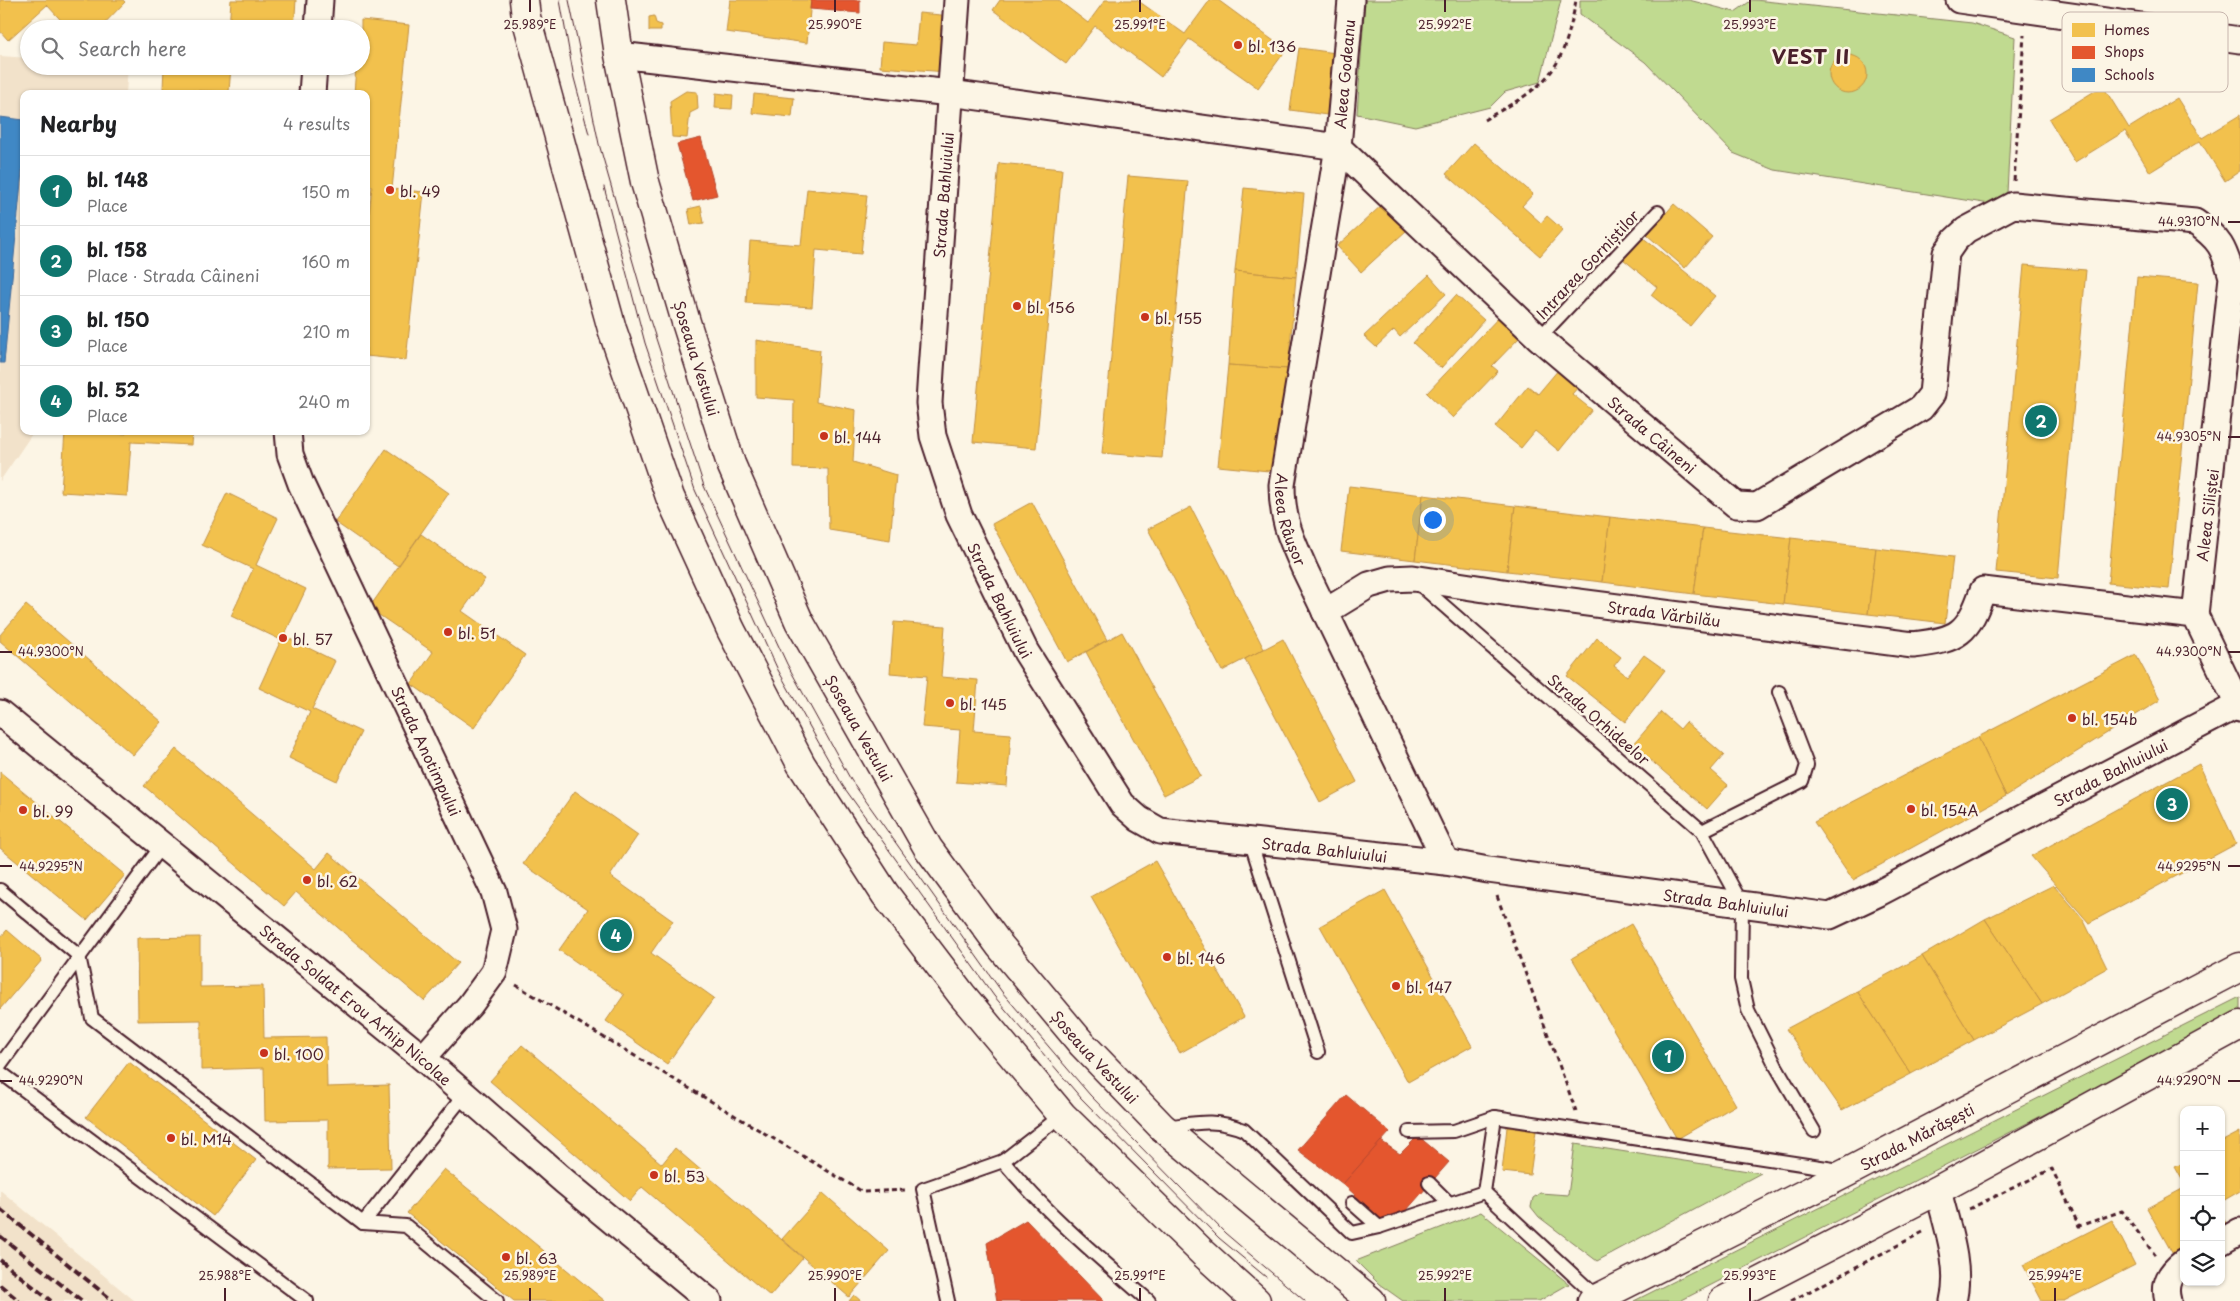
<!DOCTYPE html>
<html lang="en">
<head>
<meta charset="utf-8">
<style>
	:root { --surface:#fff; --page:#f2f2f2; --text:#202124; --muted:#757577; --line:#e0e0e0; --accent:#0f766e }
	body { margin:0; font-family:"Playpen Sans",sans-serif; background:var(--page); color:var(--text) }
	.controls { position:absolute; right:15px; bottom:15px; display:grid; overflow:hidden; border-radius:10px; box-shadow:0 1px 4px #0004 }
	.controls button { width:45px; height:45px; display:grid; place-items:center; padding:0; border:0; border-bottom:1px solid var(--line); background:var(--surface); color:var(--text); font:25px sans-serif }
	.you { position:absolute; left:1432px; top:519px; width:18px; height:18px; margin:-12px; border:4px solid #fff; border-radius:50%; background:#1a73e8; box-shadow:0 0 0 8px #1a73e833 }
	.badge { display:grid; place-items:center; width:32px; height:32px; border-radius:50%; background:var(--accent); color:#fff; font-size:16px; font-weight:700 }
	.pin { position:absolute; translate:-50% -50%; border:2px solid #fff; box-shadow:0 1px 5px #0006 }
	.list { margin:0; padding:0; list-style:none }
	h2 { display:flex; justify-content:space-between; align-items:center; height:65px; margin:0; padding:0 20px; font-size:21px }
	h2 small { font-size:16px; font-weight:400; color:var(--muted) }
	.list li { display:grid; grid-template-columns:32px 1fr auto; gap:15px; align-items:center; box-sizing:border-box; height:70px; padding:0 20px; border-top:1px solid var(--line) }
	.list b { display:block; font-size:19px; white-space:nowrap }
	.list p { margin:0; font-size:16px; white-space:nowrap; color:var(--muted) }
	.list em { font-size:16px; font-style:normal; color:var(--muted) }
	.icon { flex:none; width:28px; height:28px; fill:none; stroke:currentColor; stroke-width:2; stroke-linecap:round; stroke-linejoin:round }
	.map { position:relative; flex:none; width:2240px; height:1301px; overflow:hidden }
	.search { position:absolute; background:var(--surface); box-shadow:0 1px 4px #0004; left:20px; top:20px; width:350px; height:55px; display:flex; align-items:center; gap:12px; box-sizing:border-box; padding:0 18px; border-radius:28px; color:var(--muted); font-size:19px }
	.panel { position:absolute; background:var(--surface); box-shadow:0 1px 4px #0004; left:20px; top:90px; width:350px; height:345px; border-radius:10px }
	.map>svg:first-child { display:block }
	.built { fill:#f2e2ca }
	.green { fill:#c0da90; stroke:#857c5e }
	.homes { fill:#f2c14e; stroke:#c09044 }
	.shops { fill:#e4572e; stroke:#b6462d }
	.schools { fill:#3f88c5; stroke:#426897 }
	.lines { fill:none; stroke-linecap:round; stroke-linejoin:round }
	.lane-casing { stroke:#4a1f2b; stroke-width:16 }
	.street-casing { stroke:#4a1f2b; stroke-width:29 }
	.secondary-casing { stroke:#4a1f2b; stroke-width:31 }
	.path { stroke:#4a1f2b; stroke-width:3; stroke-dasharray:5 4; stroke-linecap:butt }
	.lane { stroke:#fcf5e5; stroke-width:12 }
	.street { stroke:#fcf5e5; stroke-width:25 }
	.secondary { stroke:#fcf5e5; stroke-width:28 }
	.tram { stroke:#4a1f2b; stroke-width:1 }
	.rail { stroke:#4a1f2b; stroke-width:4; stroke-dasharray:8 4; stroke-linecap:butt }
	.ticks { fill:none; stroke:#4a1f2b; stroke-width:2 }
	.poi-dot { fill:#c8321e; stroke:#fcf5e5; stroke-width:2 }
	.labels { text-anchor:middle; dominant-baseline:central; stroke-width:5; stroke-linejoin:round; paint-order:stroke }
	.poi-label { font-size:15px; fill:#4a1f2b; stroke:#fcf5e5; text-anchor:start }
	.street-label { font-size:15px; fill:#4a1f2b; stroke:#fcf5e5 }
	.district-label { font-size:20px; font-weight:bold; letter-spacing:1px; fill:#4a1f2b; stroke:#fcf5e5 }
	.key { fill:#fcf5e5; stroke:#c7b5ad; stroke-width:1 }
	.key-label { font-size:14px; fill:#4a1f2b }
	.ticks-label { font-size:12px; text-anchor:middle; fill:#4a1f2b; stroke:#fcf5e5; stroke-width:5; stroke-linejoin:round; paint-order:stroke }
</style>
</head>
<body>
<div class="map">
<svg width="2240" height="1301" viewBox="0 0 2240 1301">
	<rect width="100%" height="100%" fill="#fcf5e5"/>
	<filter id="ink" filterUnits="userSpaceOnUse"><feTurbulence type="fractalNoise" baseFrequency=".02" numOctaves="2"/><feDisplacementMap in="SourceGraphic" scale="10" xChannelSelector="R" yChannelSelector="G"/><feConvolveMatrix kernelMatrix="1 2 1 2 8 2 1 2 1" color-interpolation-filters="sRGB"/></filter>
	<g filter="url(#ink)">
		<g class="built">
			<polygon points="0,56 29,58 29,66 128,66 126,94 24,94 24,431 34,431 0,481"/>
			<polygon points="0,1190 107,1278 135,1301 0,1301"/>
		</g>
		<g class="green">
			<polygon points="1365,0 1561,0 1540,82 1505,92 1490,107 1415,126 1357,114"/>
			<polygon points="1580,0 1689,0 1735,12 1752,0 1755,0 1972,23 2015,37 2007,193 1990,204 1775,170 1733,153 1645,62 1580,14"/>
			<polygon points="2240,997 2240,1014 1680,1301 1634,1301"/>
			<polygon points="1575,1144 1761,1173 1597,1261 1539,1217 1531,1207 1533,1198 1540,1193 1568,1195"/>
			<polygon points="1481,1212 1569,1284 1539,1301 1403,1301 1379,1284 1356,1261"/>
		</g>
		<g class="homes">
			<polygon points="0,0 123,0 125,2 99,29 69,29 47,5 8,40 0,31"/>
			<polygon points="231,0 296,0 294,29 229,29"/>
			<polygon points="730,0 811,0 807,43 726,32"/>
			<polygon points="1000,0 1058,0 1088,23 1105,0 1137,0 1185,34 1210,0 1218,0 1286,50 1258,88 1189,39 1161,77 1095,26 1066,64 993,10"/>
			<polygon points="919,13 952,16 947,72 880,67 882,42 916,45"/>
			<polygon points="654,16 656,23 661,25 661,31 649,31 649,17"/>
			<polygon points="361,20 409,25 392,189 424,192 406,360 366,356 366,242 372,186 366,186 366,94 354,94 356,66 361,66"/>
			<polygon points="1299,48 1336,53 1327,115 1290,110"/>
			<circle cx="1848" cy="74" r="19"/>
			<polygon points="164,66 231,66 229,92 163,89"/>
			<polygon points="2103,86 2129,128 2177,98 2202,138 2240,115 2240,171 2225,181 2200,141 2150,172 2125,131 2075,162 2049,119"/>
			<polygon points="686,91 697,92 698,109 690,113 687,138 672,137 670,101"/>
			<polygon points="716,93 733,95 732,109 715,108"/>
			<polygon points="754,94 794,98 792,117 752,113"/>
			<polygon points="1474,143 1533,194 1522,206 1541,223 1547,216 1563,230 1540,256 1446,174"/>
			<polygon points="999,163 1062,169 1036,448 973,442"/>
			<polygon points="1128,176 1188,181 1162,458 1102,453"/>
			<polygon points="1244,188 1304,194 1296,277 1235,271"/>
			<polygon points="807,189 867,195 861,254 816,250 812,307 746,303 750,241 801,245"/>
			<polygon points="1383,204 1407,230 1361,272 1337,246"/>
			<polygon points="1674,204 1712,237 1685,268 1647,235"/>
			<polygon points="701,206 704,223 691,225 688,209"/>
			<polygon points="1641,236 1715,296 1690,326 1651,295 1657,287 1623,259"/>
			<polygon points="2024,265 2086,270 2058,578 1996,572"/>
			<polygon points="1235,271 1296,277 1288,369 1228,365"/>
			<polygon points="1429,275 1446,294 1400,337 1394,330 1376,347 1364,336"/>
			<polygon points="2137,277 2198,282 2169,589 2108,583"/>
			<polygon points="1456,295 1484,320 1441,368 1413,343"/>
			<polygon points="1500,316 1521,336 1492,366 1498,371 1453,418 1427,393"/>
			<polygon points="756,340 820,350 816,402 856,410 853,462 896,475 890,540 829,530 828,469 793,468 794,400 756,397"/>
			<polygon points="1228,365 1288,369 1279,472 1218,466"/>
			<polygon points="1559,369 1580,385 1572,394 1592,410 1559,451 1535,431 1521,448 1495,427 1528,386 1538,394"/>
			<polygon points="65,431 126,434 126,431 192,431 191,445 131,442 127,496 61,492"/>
			<polygon points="386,449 449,493 398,566 335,522"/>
			<polygon points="1349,486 1423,495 1415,560 1341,551"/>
			<polygon points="227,493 278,518 256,565 306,589 284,636 335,661 312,709 361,732 337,781 289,758 310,712 259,688 281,640 231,616 253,569 202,545"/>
			<polygon points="1423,495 1515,506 1507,571 1415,560"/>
			<polygon points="1032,502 1107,640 1067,662 992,524"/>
			<polygon points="1515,506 1610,517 1602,582 1507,571"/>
			<polygon points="1191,507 1264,649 1222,671 1148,529"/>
			<polygon points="1610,517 1703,528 1694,594 1602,582"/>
			<polygon points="1703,528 1791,538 1783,604 1694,594"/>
			<polygon points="421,534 485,579 462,611 525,655 474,728 411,684 433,652 369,608"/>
			<polygon points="1791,538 1876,548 1868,614 1783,604"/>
			<polygon points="1876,548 1953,557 1945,623 1868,614"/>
			<polygon points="26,605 162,722 133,755 0,641 0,635"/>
			<polygon points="894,622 945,626 941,677 978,680 974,731 1011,734 1007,786 956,782 960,730 922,727 927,676 890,673"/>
			<polygon points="1122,632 1201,776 1164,795 1086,652"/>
			<polygon points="1597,638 1621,657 1614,666 1627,676 1644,655 1665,670 1625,722 1567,676"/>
			<polygon points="1283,639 1357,782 1320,802 1245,659"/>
			<polygon points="2136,655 2160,700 2006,796 1978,737"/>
			<polygon points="1661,712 1680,729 1686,722 1724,755 1711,770 1728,785 1707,809 1633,745"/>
			<polygon points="1978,737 2006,796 1853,880 1814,822"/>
			<polygon points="176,749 316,869 329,853 458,963 424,1001 296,892 284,906 144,786"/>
			<polygon points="2199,764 2236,844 2089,923 2031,856"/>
			<polygon points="0,772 125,875 87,920 0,848"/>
			<polygon points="575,791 638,835 610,876 673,921 651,953 714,998 667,1064 606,1021 624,995 559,950 588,909 523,864"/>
			<polygon points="1155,861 1244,1017 1180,1053 1091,897"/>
			<polygon points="2054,885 2083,919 2107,968 2042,1004 1985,919"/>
			<polygon points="1385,890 1472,1046 1408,1082 1320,926"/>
			<polygon points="1985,919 2042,1004 1974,1040 1922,956"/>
			<polygon points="1631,924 1736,1105 1677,1139 1572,958"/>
			<polygon points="7,930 42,960 0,1009 0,938"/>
			<polygon points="200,937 200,987 263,986 264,1038 326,1037 327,1087 389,1085 391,1168 328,1169 328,1120 265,1121 264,1068 201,1070 201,1020 138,1021 137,938"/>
			<polygon points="1922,956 1974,1040 1911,1074 1857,991"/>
			<polygon points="1857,991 1911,1074 1842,1110 1786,1029"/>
			<polygon points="522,1045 662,1164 675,1148 803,1258 770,1296 642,1187 630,1201 490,1081"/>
			<polygon points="129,1062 256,1160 213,1216 86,1117"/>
			<polygon points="1507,1127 1536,1131 1530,1175 1502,1172"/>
			<polygon points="2240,1132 2240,1191 2221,1202 2221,1142"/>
			<polygon points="2184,1163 2184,1183 2175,1167"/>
			<polygon points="444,1169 605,1301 514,1301 407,1213"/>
			<polygon points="2184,1188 2184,1253 2175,1258 2147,1208"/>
			<polygon points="823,1193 889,1251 849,1297 782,1239"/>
			<polygon points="2221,1215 2229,1228 2221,1232"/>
			<polygon points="2112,1220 2135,1265 2064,1301 2042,1301 2023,1265"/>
			<polygon points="854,1295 861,1301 849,1301"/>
		</g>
		<g class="shops">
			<polygon points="811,0 860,0 860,13 810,9"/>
			<polygon points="701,138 717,195 693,201 677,144"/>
			<polygon points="1346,1095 1390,1132 1343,1184 1298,1150"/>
			<polygon points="1418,1136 1449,1162 1391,1228 1343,1184 1381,1141 1400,1154"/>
			<polygon points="1026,1220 1104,1301 997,1301 987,1243"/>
		</g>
		<polygon class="schools" points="0,117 24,120 24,150 4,363 0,363"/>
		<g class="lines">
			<g class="lane-casing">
				<g id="lane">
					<polyline points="1539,338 1658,212"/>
					<polyline points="1418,583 1702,831 1742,904 1741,979 1748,1010 1776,1066 1814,1131"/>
					<polyline points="1702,831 1802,781 1807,765 1779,692"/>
					<polyline points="1250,840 1318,1052"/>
					<polyline points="0,890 79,956 92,1018 363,1223"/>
					<polyline points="0,1065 162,845"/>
					<polyline points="0,1072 307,1301"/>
					<polyline points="465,1094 363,1223 406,1226 497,1301"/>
					<path d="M1062,1115l-59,46c43,52 95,96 146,140"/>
					<path d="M1165,1127c32,-4 49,-9 79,3l108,103 27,-6 105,-35"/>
					<polyline points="1409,1132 1454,1131 1495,1117 1840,1170"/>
					<polyline points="1429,1183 1449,1203"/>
					<polyline points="1484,1192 1598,1298"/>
					<polyline points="1484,1192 1495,1117"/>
					<polyline points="1352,1203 1379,1227"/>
					<polyline points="948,1301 923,1189 1003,1161"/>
				</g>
			</g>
			<g class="street-casing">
				<g id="street">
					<path id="s1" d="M957,0l-26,371 -2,32 4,33 26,79 67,137 96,152 17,15 21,12 286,31 42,8 342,46 49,-23 361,-189"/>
					<path id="s2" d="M1351,0l-13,147 -56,338c0,36 9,53 23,85l141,292"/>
					<polyline points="1959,0 2240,40"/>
					<polyline points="318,29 320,0"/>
					<polyline points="619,55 950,93 1338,147"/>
					<polyline points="312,94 314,66"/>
					<path id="s3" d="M1338,147l201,191 197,167 21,1 164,-98 11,-14 14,-141 9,-13 11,-10 47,-25 182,17c25,17 29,26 37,55l-37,338"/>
					<path id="s4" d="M288,431l2,23 11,30 193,408 10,38 -10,42 -24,33 -47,53"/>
					<path id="s5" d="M1325,612l44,-27 21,-6 23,-1 97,15 403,52c46,-5 55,-12 70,-55l212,25 45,94"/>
					<path id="s6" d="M0,713l423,345 141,123 145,120"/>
					<path d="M1938,1190c8,34 24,76 15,111"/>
					<polyline points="2221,1242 2240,1231"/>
					<path d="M2168,1301c-5,-18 2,-28 16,-39"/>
				</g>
			</g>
			<g class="secondary-casing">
				<g id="secondary">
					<polyline points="524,0 526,17 612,329 670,497 731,630 801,764 885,894 962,995 1062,1115 1203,1253 1256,1301"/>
					<path id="s7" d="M611,0l8,55 26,127 41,140 45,142 68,157 129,227 72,98 82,98 80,83 209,174"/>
					<path id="s8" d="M1592,1301l256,-129 392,-205"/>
					<polyline points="1723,1301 1938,1190 2240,1025"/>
				</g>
			</g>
			<g class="path">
				<path d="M1484,120c22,-13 50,-26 66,-47 15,-18 22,-50 26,-73"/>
				<polyline points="2014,181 2024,35"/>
				<polyline points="1497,896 1576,1111"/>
				<polyline points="516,985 863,1192 905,1190"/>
				<polyline points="1969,1209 2052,1169 2079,1226 2122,1211 2155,1255"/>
				<polyline points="1791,1301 1923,1232"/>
			</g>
			<use href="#lane" class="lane"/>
			<use href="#street" class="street"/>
			<use href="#secondary" class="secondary"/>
			<g class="tram">
				<polyline points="560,0 574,78 589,134"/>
				<polyline points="569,0 599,144 647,311 704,486 787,664 851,780 1002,992 1090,1095 1225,1233 1305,1301"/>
				<polyline points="604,187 645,343 695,490 778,670 843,786 994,996 1081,1098 1219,1238 1266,1277"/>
			</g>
			<g class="rail">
				<polyline points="0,1209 113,1301"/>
				<polyline points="0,1236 82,1301"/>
				<polyline points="0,1260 51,1301"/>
				<polyline points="0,1285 19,1301"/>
			</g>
		</g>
	</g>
	<path class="ticks" d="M530,0v12M835,0v12M1140,0v12M1445,0v12M1750,0v12M2228,222h12M2228,437h12M0,652h12M2228,652h12M0,866h12M2228,866h12M0,1081h12M2228,1081h12M225,1288v13M530,1288v13M835,1288v13M1140,1288v13M1445,1288v13M1750,1288v13M2055,1288v13"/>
	<g class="poi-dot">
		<circle cx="1238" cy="45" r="5"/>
		<circle cx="390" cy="190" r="5"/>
		<circle cx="1017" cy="306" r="5"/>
		<circle cx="1145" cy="317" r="5"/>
		<circle cx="824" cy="436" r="5"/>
		<circle cx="448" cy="632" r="5"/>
		<circle cx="283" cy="638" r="5"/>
		<circle cx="950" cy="703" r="5"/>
		<circle cx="2072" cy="718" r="5"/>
		<circle cx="1911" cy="809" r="5"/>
		<circle cx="23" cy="810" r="5"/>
		<circle cx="307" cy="880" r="5"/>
		<circle cx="1167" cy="957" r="5"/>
		<circle cx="1396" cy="986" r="5"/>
		<circle cx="264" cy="1053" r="5"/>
		<circle cx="171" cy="1138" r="5"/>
		<circle cx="654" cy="1175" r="5"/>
		<circle cx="506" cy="1257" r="5"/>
	</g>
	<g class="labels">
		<g class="poi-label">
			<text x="1248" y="45">bl. 136</text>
			<text x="400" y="190">bl. 49</text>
			<text x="1027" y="306">bl. 156</text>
			<text x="1155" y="317">bl. 155</text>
			<text x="834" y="436">bl. 144</text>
			<text x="458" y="632">bl. 51</text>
			<text x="293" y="638">bl. 57</text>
			<text x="960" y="703">bl. 145</text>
			<text x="2082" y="718">bl. 154b</text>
			<text x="1921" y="809">bl. 154A</text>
			<text x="33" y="810">bl. 99</text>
			<text x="317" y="880">bl. 62</text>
			<text x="1177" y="957">bl. 146</text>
			<text x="1406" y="986">bl. 147</text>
			<text x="274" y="1053">bl. 100</text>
			<text x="181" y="1138">bl. M14</text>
			<text x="664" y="1175">bl. 53</text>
			<text x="516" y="1257">bl. 63</text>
		</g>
		<g class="street-label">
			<text transform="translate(1344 74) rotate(-85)">Aleea Godeanu</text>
			<text transform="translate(943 195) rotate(-86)">Strada Bahluiului</text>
			<text transform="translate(1587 264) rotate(-47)">Intrarea Gorniștilor</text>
			<text stroke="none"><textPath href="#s7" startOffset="369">Șoseaua Vestului</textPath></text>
			<text stroke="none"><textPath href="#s3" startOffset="426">Strada Câineni</textPath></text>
			<text transform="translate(2207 515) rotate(-83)">Aleea Siliștei</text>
			<text stroke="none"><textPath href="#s2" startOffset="526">Aleea Râușor</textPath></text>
			<text stroke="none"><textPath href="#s1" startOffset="615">Strada Bahluiului</textPath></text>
			<text stroke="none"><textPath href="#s5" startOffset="350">Strada Vărbilău</textPath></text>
			<text transform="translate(1599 719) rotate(41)">Strada Orhideelor</text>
			<text stroke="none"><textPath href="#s7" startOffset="774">Șoseaua Vestului</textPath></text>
			<text stroke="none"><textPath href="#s4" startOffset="350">Strada Anotimpului</textPath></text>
			<text stroke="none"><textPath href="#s1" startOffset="1890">Strada Bahluiului</textPath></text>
			<text stroke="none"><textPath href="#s1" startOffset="1065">Strada Bahluiului</textPath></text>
			<text stroke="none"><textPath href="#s1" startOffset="1470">Strada Bahluiului</textPath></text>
			<text stroke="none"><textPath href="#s6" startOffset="460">Strada Soldat Erou Arhip Nicolae</textPath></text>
			<text stroke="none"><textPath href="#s7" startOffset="1180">Șoseaua Vestului</textPath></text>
			<text stroke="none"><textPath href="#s8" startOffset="364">Strada Mărășești</textPath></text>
		</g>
		<g class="district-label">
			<text x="1811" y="56">VEST II</text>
		</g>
	</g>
	<rect x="2062" y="12" width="166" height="80" rx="8" class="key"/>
	<rect x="2072" y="23" width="23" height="14" fill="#f2c14e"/>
	<rect x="2072" y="46" width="23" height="13" fill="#e4572e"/>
	<rect x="2072" y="68" width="23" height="14" fill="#3f88c5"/>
	<g class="key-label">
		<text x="2104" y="35">Homes</text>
		<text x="2104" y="57">Shops</text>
		<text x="2104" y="80">Schools</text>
	</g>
	<g class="ticks-label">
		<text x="530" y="29">25.989°E</text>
		<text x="835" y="29">25.990°E</text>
		<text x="1140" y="29">25.991°E</text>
		<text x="1445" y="29">25.992°E</text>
		<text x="1750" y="29">25.993°E</text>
		<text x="2189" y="226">44.9310°N</text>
		<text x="2189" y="441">44.9305°N</text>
		<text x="51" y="656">44.9300°N</text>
		<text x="2189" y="656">44.9300°N</text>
		<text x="51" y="871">44.9295°N</text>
		<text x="2189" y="871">44.9295°N</text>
		<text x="51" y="1085">44.9290°N</text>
		<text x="2189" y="1085">44.9290°N</text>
		<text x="225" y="1280">25.988°E</text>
		<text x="530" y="1280">25.989°E</text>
		<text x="835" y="1280">25.990°E</text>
		<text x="1140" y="1280">25.991°E</text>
		<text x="1445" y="1280">25.992°E</text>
		<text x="1750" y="1280">25.993°E</text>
		<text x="2055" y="1280">25.994°E</text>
	</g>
</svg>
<div class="controls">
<button>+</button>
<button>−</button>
<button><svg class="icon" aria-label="locate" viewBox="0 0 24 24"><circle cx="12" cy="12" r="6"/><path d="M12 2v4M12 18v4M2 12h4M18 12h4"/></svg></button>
<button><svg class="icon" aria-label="layers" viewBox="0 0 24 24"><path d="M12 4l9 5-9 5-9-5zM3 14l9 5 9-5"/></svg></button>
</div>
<div class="you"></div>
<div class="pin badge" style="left:1668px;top:1056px">1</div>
<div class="pin badge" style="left:2041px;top:421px">2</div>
<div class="pin badge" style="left:2172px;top:804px">3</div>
<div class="pin badge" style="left:616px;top:935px">4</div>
<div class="search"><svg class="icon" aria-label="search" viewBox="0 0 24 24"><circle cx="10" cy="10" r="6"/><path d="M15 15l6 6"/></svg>Search here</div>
<section class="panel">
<h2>Nearby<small>4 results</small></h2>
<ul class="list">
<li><span class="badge">1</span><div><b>bl. 148</b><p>Place</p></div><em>150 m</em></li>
<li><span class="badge">2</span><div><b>bl. 158</b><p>Place · Strada Câineni</p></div><em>160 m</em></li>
<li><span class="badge">3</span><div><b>bl. 150</b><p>Place</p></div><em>210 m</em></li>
<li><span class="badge">4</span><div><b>bl. 52</b><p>Place</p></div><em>240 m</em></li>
</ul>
</section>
</div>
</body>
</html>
